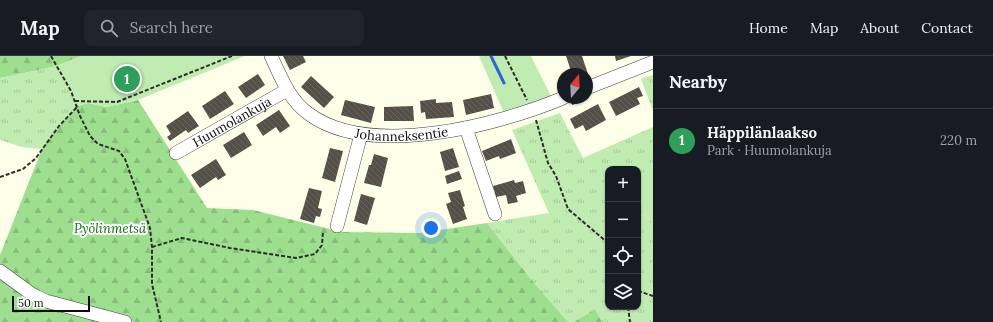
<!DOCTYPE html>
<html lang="en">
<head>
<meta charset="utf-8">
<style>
	:root { --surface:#171b24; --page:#20242c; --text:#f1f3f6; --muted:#9ea1a6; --line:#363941; --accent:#0f766e }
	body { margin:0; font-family:Lora,serif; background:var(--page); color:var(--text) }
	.controls { position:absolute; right:12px; bottom:12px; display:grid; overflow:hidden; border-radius:8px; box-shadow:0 1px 3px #0004 }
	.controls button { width:36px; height:36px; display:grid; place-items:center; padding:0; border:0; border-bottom:1px solid var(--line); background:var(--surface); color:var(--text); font:20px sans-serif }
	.compass { position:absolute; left:557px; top:12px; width:36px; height:36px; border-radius:50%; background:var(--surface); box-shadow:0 1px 3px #0004; rotate:18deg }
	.scale { position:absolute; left:12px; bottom:10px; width:78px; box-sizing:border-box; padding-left:4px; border:2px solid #0b0b0b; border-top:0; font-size:11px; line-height:14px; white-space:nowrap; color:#0b0b0b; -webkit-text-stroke:3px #fff; paint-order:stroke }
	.you { position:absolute; left:431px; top:172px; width:14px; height:14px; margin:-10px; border:3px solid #fff; border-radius:50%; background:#1a73e8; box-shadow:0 0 0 6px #1a73e833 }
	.badge { display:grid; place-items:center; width:26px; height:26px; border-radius:50%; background:var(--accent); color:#fff; font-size:13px; font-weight:700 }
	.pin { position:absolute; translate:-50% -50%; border:2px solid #fff; box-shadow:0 1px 4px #0006 }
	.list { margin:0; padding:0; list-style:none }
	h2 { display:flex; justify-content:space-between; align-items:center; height:52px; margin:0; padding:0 16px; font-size:17px }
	h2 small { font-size:13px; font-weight:400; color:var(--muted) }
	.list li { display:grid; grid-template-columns:26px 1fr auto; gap:12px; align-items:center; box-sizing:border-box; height:64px; padding:0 16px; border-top:1px solid var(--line) }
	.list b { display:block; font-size:15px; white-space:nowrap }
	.list p { margin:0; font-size:13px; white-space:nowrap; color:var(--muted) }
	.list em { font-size:13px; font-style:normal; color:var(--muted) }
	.icon { flex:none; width:22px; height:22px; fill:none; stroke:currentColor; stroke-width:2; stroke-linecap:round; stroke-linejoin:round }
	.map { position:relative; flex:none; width:653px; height:266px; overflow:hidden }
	header { display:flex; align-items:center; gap:24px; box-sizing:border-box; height:56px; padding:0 20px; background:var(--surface); border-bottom:1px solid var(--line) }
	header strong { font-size:19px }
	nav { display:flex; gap:22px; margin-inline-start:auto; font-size:14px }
	.search { width:280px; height:36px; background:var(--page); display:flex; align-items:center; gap:10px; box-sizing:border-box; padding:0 14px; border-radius:8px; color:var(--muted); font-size:15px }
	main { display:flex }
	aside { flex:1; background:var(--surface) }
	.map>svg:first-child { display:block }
	.grass { fill:url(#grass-tufts); fill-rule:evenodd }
	.forest { fill:url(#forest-firs) }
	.park { fill:#c0ecb1 }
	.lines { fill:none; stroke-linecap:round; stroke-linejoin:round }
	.stream { stroke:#2b66d7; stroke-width:3 }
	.building { fill:url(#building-back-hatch) }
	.minor-casing { stroke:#3e3e3e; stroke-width:14 }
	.path { stroke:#2d2d2d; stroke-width:2; stroke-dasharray:4 2; stroke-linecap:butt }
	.minor { stroke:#fff; stroke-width:13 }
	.labels { text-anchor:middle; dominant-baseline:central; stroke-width:4; stroke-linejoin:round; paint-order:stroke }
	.street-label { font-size:13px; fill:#0b0b0b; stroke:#fff }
	.park-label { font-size:13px; font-style:italic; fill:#18671c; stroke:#fff }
</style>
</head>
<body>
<header>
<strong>Map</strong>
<div class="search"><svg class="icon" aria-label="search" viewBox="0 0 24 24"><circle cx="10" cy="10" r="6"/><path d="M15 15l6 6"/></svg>Search here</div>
<nav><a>Home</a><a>Map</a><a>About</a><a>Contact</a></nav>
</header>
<main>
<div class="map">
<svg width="653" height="266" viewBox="0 0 653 266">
	<defs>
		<pattern id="grass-tufts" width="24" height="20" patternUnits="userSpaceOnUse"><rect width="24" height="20" fill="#c0ecb1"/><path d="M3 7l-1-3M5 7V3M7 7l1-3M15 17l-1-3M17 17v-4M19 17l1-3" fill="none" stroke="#a4c997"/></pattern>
		<pattern id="forest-firs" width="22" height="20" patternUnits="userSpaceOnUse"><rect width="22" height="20" fill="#9ede8f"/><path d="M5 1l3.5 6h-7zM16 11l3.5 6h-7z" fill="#87bd7a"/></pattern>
		<pattern id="building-back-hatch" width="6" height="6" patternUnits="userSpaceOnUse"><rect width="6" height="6" fill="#555047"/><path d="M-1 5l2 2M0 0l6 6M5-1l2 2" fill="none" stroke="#68645d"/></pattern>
	</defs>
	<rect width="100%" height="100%" fill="#feffe9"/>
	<g class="grass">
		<polygon points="57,10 78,50 59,70 42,93 22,91 0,84 0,22"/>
		<polygon points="653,19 653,55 641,23"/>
		<path d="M560,57l23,45 70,-31v37l-10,49 10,10v99h-51l-7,-13 -21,13h-6l-38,-44 -43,-55 62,-10 -37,-83zM608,113h30v138h-30z"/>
	</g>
	<g class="forest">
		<polygon points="0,0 81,0 57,10 0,22"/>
		<polygon points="138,44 207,152 253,154 342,176 420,177 487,167 530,222 568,266 0,266 0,199 42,93 59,70 78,50 88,47 106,51"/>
		<polygon points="595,253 602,266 574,266"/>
	</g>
	<g class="park">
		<polygon points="81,0 245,0 138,44 106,51 88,47 78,50 57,10"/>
		<polygon points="479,0 531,0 551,40 504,57"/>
		<polygon points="653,108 653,167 643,157 639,132"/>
	</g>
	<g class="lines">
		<polyline class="stream" points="491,0 504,27"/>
	</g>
	<g class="building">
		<polygon points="283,0 303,0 306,6 290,14"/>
		<polygon points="566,0 582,0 588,18 572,18"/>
		<polygon points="615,0 631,0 616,5"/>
		<polygon points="258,18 265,29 246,42 238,31"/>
		<polygon points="311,20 334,41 324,52 301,31"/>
		<polygon points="639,31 643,40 637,42 640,48 616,60 609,46"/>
		<polygon points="225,35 234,48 210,63 202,50"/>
		<polygon points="491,38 494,52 466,59 463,44"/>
		<polygon points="436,43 436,47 452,46 454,61 426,63 425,56 421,57 420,45"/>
		<polygon points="345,44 375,51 371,67 341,59"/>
		<polygon points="598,48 606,64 586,75 583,69 575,73 570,63"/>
		<polygon points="413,50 414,65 384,65 384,51"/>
		<polygon points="279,54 290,70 280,77 276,71 263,80 256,69"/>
		<polygon points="188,55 199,70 188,77 186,74 170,85 167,81 171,78 166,70"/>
		<polygon points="244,76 252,89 231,102 223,89"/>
		<polygon points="511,83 516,97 500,103 499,100 486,105 482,95"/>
		<polygon points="330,92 343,95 335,126 322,122"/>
		<polygon points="453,92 459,111 445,115 440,96"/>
		<polygon points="374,98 388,102 381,131 364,127 369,109 371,109"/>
		<polygon points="216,103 226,119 218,124 216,121 200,132 191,119"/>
		<polygon points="459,115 462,123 447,128 445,120"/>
		<polygon points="514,124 515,127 523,125 526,137 516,140 518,146 508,148 506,139 496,141 493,130"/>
		<polygon points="309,132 322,135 318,152 322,153 320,161 316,160 314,167 300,163"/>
		<polygon points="460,134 465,150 463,151 467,163 453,168 446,148 451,146 448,137"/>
		<polygon points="361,138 375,142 367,169 354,165"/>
	</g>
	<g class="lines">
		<g class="minor-casing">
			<g id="minor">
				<path id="s1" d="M271,0c10,21 18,44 38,58 61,45 190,11 254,-16"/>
				<polyline points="587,32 653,6"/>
				<polyline points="466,72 495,158"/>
				<path id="s2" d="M176,97l111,-63"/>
				<polyline points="337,170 361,78"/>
				<polyline points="0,215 33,239 46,245 125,266"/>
			</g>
		</g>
		<g class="path">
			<polyline points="51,0 71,35 80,60 90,80 98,88 119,95 125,103 150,172 152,191 152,228 161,266"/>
			<polyline points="505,0 527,44"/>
			<polyline points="75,45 117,46 232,0"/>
			<polyline points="572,48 583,43"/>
			<polyline points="536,64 548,107 556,120 568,153 608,187"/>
			<polyline points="0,121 23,113 36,102 59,70 78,50"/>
			<polyline points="152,191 182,182 230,192 296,202 315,198 322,189 323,176"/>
			<polyline points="638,235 653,240"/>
			<polyline points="628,251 630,266"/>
		</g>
		<use href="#minor" class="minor"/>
	</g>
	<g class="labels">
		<g class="street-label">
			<text stroke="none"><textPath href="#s2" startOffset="64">Huumolankuja</textPath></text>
			<text stroke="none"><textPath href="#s1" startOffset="167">Johanneksentie</textPath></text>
		</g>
		<g class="park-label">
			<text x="110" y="172">Pyölinmetsä</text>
		</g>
	</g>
</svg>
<div class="controls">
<button>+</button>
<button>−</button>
<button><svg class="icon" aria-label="locate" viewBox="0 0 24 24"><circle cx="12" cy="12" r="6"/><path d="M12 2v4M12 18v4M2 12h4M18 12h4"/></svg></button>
<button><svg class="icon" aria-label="layers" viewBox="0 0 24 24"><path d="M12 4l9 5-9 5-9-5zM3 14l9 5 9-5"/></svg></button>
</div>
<svg class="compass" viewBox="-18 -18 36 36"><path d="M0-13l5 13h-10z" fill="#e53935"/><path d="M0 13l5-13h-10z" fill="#9ea1a6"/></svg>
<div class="scale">50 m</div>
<div class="you"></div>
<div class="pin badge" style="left:127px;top:23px;background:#2e9e5b">1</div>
</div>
<aside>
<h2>Nearby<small></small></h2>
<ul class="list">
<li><span class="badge" style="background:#2e9e5b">1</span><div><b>Häppilänlaakso</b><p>Park · Huumolankuja</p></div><em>220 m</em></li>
</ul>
</aside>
</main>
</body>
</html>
